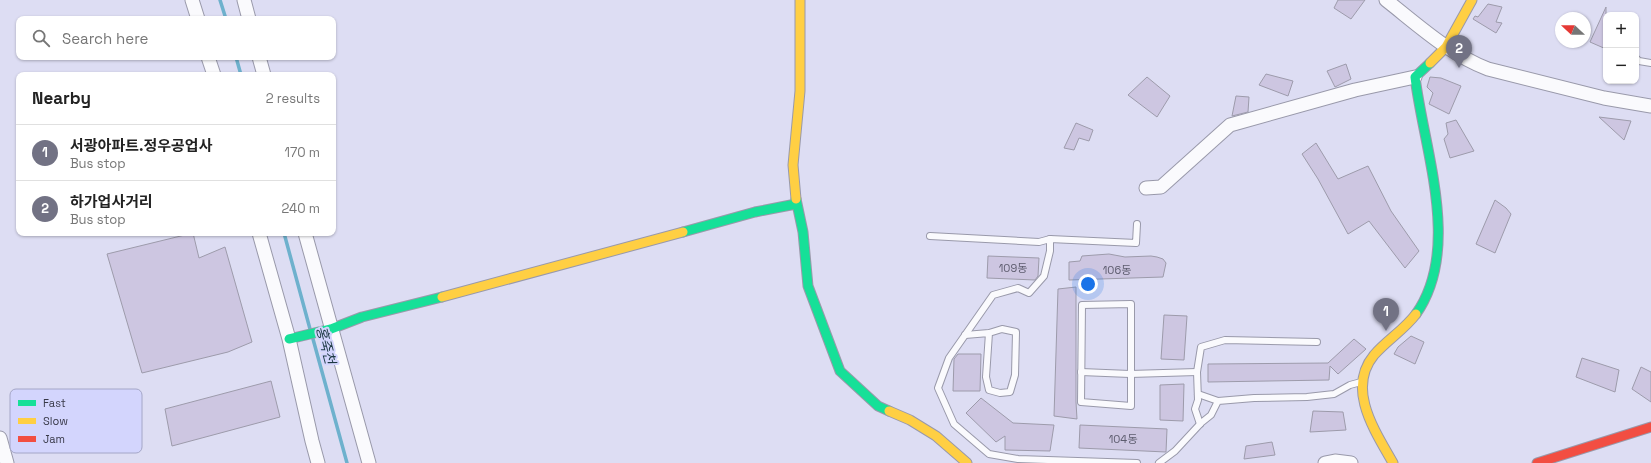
<!DOCTYPE html>
<html lang="en">
<head>
<meta charset="utf-8">
<style>
	:root { --surface:#fff; --page:#f6f6f6; --text:#222; --muted:#767676; --line:#e0e0e0; --accent:#727284 }
	body { margin:0; font-family:"Space Grotesk","Noto Sans KR",sans-serif; background:var(--page); color:var(--text) }
	.controls { position:absolute; right:12px; top:12px; display:grid; overflow:hidden; border-radius:8px; box-shadow:0 1px 3px #0004 }
	.controls button { width:36px; height:36px; display:grid; place-items:center; padding:0; border:0; border-bottom:1px solid var(--line); background:var(--surface); color:var(--text); font:20px sans-serif }
	.compass { position:absolute; left:1555px; top:12px; width:36px; height:36px; border-radius:50%; background:var(--surface); box-shadow:0 1px 3px #0004; rotate:292deg }
	.you { position:absolute; left:1088px; top:284px; width:14px; height:14px; margin:-10px; border:3px solid #fff; border-radius:50%; background:#1a73e8; box-shadow:0 0 0 6px #1a73e833 }
	.badge { display:grid; place-items:center; width:26px; height:26px; border-radius:50%; background:var(--accent); color:#fff; font-size:13px; font-weight:700 }
	.pin { position:absolute; translate:-50% -33px; filter:drop-shadow(0 1px 2px #0008) }
	.pin::after { content:''; position:absolute; top:21px; width:14px; height:12px; background:inherit; clip-path:polygon(0 0,100% 0,50% 100%) }
	.list { margin:0; padding:0; list-style:none }
	h2 { display:flex; justify-content:space-between; align-items:center; height:52px; margin:0; padding:0 16px; font-size:17px }
	h2 small { font-size:13px; font-weight:400; color:var(--muted) }
	.list li { display:grid; grid-template-columns:26px 1fr auto; gap:12px; align-items:center; box-sizing:border-box; height:56px; padding:0 16px; border-top:1px solid var(--line) }
	.list b { display:block; font-size:15px; white-space:nowrap }
	.list p { margin:0; font-size:13px; white-space:nowrap; color:var(--muted) }
	.list em { font-size:13px; font-style:normal; color:var(--muted) }
	.icon { flex:none; width:22px; height:22px; fill:none; stroke:currentColor; stroke-width:2; stroke-linecap:round; stroke-linejoin:round }
	.map { position:relative; flex:none; width:1651px; height:463px; overflow:hidden }
	.search { position:absolute; background:var(--surface); box-shadow:0 1px 3px #0004; left:16px; top:16px; width:320px; height:44px; display:flex; align-items:center; gap:10px; box-sizing:border-box; padding:0 14px; border-radius:8px; color:var(--muted); font-size:15px }
	.panel { position:absolute; background:var(--surface); box-shadow:0 1px 3px #0004; left:16px; top:72px; width:320px; height:164px; border-radius:8px }
	.map>svg:first-child { display:block }
	.lines { fill:none; stroke-linecap:round; stroke-linejoin:round }
	.stream { stroke:#6eb1cd; stroke-width:3.5 }
	.building { fill:#cdc6e1; stroke:#9d9bab }
	.lane-casing { stroke:#99a; stroke-width:8 }
	.street-casing { stroke:#99a; stroke-width:15 }
	.fast-casing { stroke:#99a; stroke-width:11 }
	.slow-casing { stroke:#99a; stroke-width:11 }
	.jam-casing { stroke:#99a; stroke-width:11 }
	.lane { stroke:#fafafd; stroke-width:6 }
	.street { stroke:#fafafd; stroke-width:13 }
	.fast { stroke:#16e098; stroke-width:9 }
	.slow { stroke:#ffcf43; stroke-width:9 }
	.jam { stroke:#f24e42; stroke-width:9 }
	.labels { text-anchor:middle; dominant-baseline:central; stroke-width:4; stroke-linejoin:round; paint-order:stroke }
	.number-label { font-size:11px; fill:#5d5c6e }
	.water-label { font-size:14px; font-style:italic; fill:#1c3943; stroke:#d3d5fd }
	.key { fill:#d3d5fd; stroke:#a4a6c7; stroke-width:1 }
	.key-label { font-size:11px; fill:#383948 }
</style>
</head>
<body>
<div class="map">
<svg width="1651" height="463" viewBox="0 0 1651 463">
	<rect width="100%" height="100%" fill="#ddddf3"/>
	<g class="lines">
		<g class="stream">
			<polyline points="220,0 226,19"/>
			<polyline points="236,57 241,75"/>
			<polyline points="284,233 310,329"/>
			<polyline points="313,339 347,463"/>
		</g>
	</g>
	<g class="building">
		<polygon points="1338,0 1365,0 1351,19 1334,8"/>
		<polygon points="1488,4 1502,7 1496,22 1502,23 1496,33 1473,19 1475,16 1478,17"/>
		<polygon points="1606,7 1606,49 1590,42"/>
		<polygon points="1346,64 1351,79 1335,87 1327,71"/>
		<polygon points="1266,74 1293,81 1288,96 1259,85"/>
		<polygon points="1147,77 1170,96 1157,117 1128,95"/>
		<polygon points="1430,77 1441,78 1461,86 1449,114 1429,104 1433,93 1427,87"/>
		<polygon points="1236,96 1249,97 1248,112 1232,116"/>
		<polygon points="1599,117 1631,121 1624,140"/>
		<polygon points="1456,120 1474,151 1450,158 1444,139 1448,134 1446,123"/>
		<polygon points="1076,123 1093,130 1089,141 1079,138 1074,150 1064,148"/>
		<polygon points="1316,143 1338,179 1368,166 1391,211 1419,251 1405,268 1369,221 1348,234 1318,179 1302,154"/>
		<polygon points="1495,200 1506,208 1511,214 1495,253 1476,244"/>
		<polygon points="193,233 199,258 225,247 252,342 228,352 142,373 107,254"/>
		<polygon points="1109,254 1125,257 1151,256 1157,257 1163,259 1166,263 1163,277 1069,280 1069,262 1080,261 1082,256"/>
		<polygon points="988,256 1039,258 1038,276 1035,280 987,278"/>
		<polygon points="1076,287 1076,402 1077,419 1054,416 1058,289"/>
		<polygon points="1164,315 1187,316 1184,360 1161,359"/>
		<polygon points="1411,336 1424,342 1415,364 1394,354 1398,347"/>
		<polygon points="1354,339 1366,349 1338,374 1330,366 1329,380 1208,382 1208,364 1328,363"/>
		<polygon points="958,354 981,354 980,391 953,391 954,359"/>
		<polygon points="1582,358 1619,370 1615,392 1576,377"/>
		<polygon points="1641,367 1651,372 1651,402 1632,389"/>
		<polygon points="271,381 280,417 172,446 165,409"/>
		<polygon points="1184,384 1183,421 1160,420 1160,385"/>
		<polygon points="981,398 1013,423 1054,425 1050,451 1005,450 1005,436 996,442 966,413"/>
		<polygon points="1313,411 1343,412 1346,430 1310,432"/>
		<polygon points="1080,425 1167,429 1166,452 1079,448"/>
		<polygon points="1272,442 1275,455 1244,459 1246,446"/>
	</g>
	<g class="lines">
		<g class="lane-casing">
			<g id="lane">
				<polyline points="1636,58 1639,61 1651,63"/>
				<polyline points="930,236 1039,242 1050,239 1136,243 1137,224"/>
				<polyline points="1050,239 1050,251 1044,276 1029,293 1018,288 993,295 949,358 938,388 954,424 989,454 1018,459 1137,463"/>
				<polygon points="1131,304 1131,406 1081,402 1082,305"/>
				<polyline points="965,335 989,333 1002,329 1016,332 1015,375 1010,392 1000,393 989,390 986,377 989,333"/>
				<polyline points="1081,372 1130,374 1197,372"/>
				<polyline points="1198,394 1218,401"/>
				<polyline points="1200,424 1195,409 1198,400 1197,372 1201,347 1225,340 1317,342"/>
				<polyline points="1159,463 1175,451 1201,423 1211,415 1218,401 1254,398 1307,397 1334,394 1350,385 1361,382"/>
			</g>
		</g>
		<g class="street-casing">
			<g id="street">
				<polyline points="192,0 198,19"/>
				<polyline points="244,0 249,19"/>
				<path d="M1386,0c32,25 63,54 102,69l116,29 47,8"/>
				<polyline points="208,57 214,75"/>
				<polyline points="259,57 264,75"/>
				<polyline points="1146,188 1161,187 1230,125 1355,90 1415,77"/>
				<polyline points="259,233 289,339 312,441 318,463"/>
				<polyline points="305,233 369,463"/>
				<polyline points="0,438 7,463"/>
				<polyline points="1325,463 1335,461 1351,463"/>
			</g>
		</g>
		<g class="fast-casing">
			<g id="fast">
				<polyline points="796,199 803,232 808,286 840,371 878,406 889,411"/>
				<polyline points="683,232 755,212 796,204"/>
				<path d="M1416,314c46,-65 8,-164 -1,-237l15,-14"/>
				<polyline points="289,339 331,329 362,317 442,297"/>
			</g>
		</g>
		<g class="slow-casing">
			<g id="slow">
				<polyline points="1430,63 1446,47 1472,0"/>
				<polyline points="796,199 793,165 800,91 800,0"/>
				<polyline points="442,297 683,232"/>
				<polyline points="889,411 910,420 936,436 967,463"/>
				<path d="M1393,463c-18,-32 -47,-74 -19,-108 13,-15 30,-25 42,-41"/>
			</g>
		</g>
		<g class="jam-casing">
			<polyline id="jam" points="1537,463 1651,427"/>
		</g>
		<use href="#lane" class="lane"/>
		<use href="#street" class="street"/>
		<use href="#fast" class="fast"/>
		<use href="#slow" class="slow"/>
		<use href="#jam" class="jam"/>
	</g>
	<g class="labels">
		<g class="number-label">
			<text x="1013" y="268">109동</text>
			<text x="1117" y="270">106동</text>
			<text x="1123" y="439">104동</text>
		</g>
		<g class="water-label">
			<text transform="translate(326 345) rotate(75)">홍죽천</text>
		</g>
	</g>
	<rect x="10" y="389" width="132" height="64" rx="6" class="key"/>
	<rect x="18" y="400" width="18" height="6" fill="#16e098"/>
	<rect x="18" y="418" width="18" height="6" fill="#ffcf43"/>
	<rect x="18" y="436" width="18" height="6" fill="#f24e42"/>
	<g class="key-label">
		<text x="43" y="407">Fast</text>
		<text x="43" y="425">Slow</text>
		<text x="43" y="443">Jam</text>
	</g>
</svg>
<div class="controls">
<button>+</button>
<button>−</button>
</div>
<svg class="compass" viewBox="-18 -18 36 36"><path d="M0-13l5 13h-10z" fill="#e53935"/><path d="M0 13l5-13h-10z" fill="#767676"/></svg>
<div class="you"></div>
<div class="pin badge" style="left:1386px;top:331px">1</div>
<div class="pin badge" style="left:1459px;top:68px">2</div>
<div class="search"><svg class="icon" aria-label="search" viewBox="0 0 24 24"><circle cx="10" cy="10" r="6"/><path d="M15 15l6 6"/></svg>Search here</div>
<section class="panel">
<h2>Nearby<small>2 results</small></h2>
<ul class="list">
<li><span class="badge">1</span><div><b>서광아파트.정우공업사</b><p>Bus stop</p></div><em>170 m</em></li>
<li><span class="badge">2</span><div><b>하가업사거리</b><p>Bus stop</p></div><em>240 m</em></li>
</ul>
</section>
</div>
</body>
</html>
